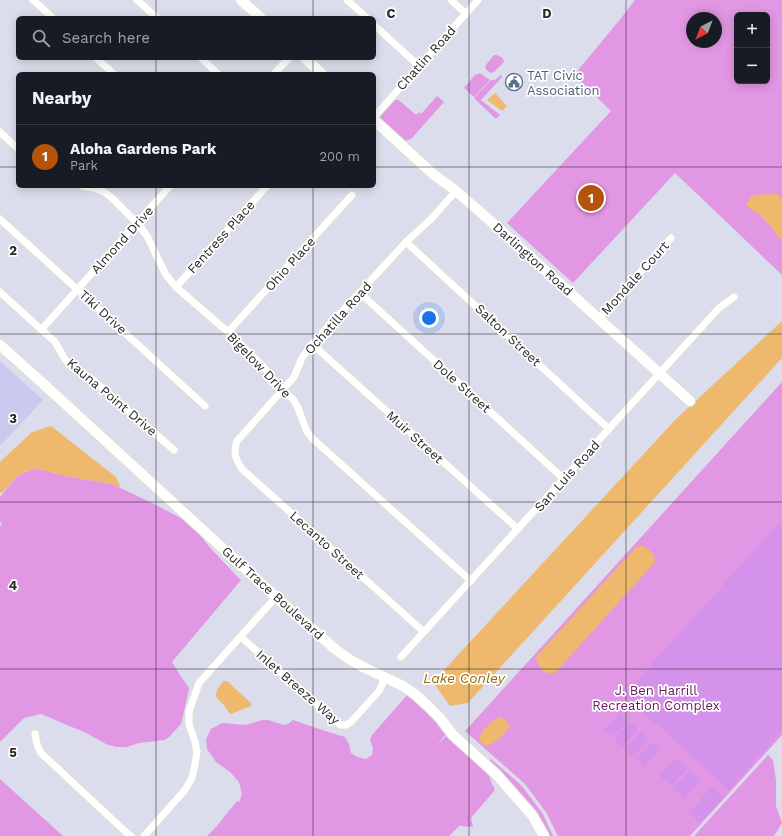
<!DOCTYPE html>
<html lang="en">
<head>
<meta charset="utf-8">
<style>
	:root { --surface:#171b24; --page:#20242c; --text:#f1f3f6; --muted:#9ea1a6; --line:#363941; --accent:#b45309 }
	body { margin:0; font-family:"Work Sans",sans-serif; background:var(--page); color:var(--text) }
	.controls { position:absolute; right:12px; top:12px; display:grid; overflow:hidden; border-radius:6px; box-shadow:0 2px 10px #0003 }
	.controls button { width:36px; height:36px; display:grid; place-items:center; padding:0; border:0; border-bottom:1px solid var(--line); background:var(--surface); color:var(--text); font:20px sans-serif }
	.compass { position:absolute; left:686px; top:12px; width:36px; height:36px; border-radius:50%; background:var(--surface); box-shadow:0 2px 10px #0003; rotate:222deg }
	.you { position:absolute; left:429px; top:318px; width:14px; height:14px; margin:-10px; border:3px solid #fff; border-radius:50%; background:#1a73e8; box-shadow:0 0 0 6px #1a73e833 }
	.badge { display:grid; place-items:center; width:26px; height:26px; border-radius:50%; background:var(--accent); color:#fff; font-size:13px; font-weight:700 }
	.pin { position:absolute; translate:-50% -50%; border:2px solid #fff; box-shadow:0 1px 4px #0006 }
	.list { margin:0; padding:0; list-style:none }
	h2 { display:flex; justify-content:space-between; align-items:center; height:52px; margin:0; padding:0 16px; font-size:17px }
	h2 small { font-size:13px; font-weight:400; color:var(--muted) }
	.list li { display:grid; grid-template-columns:26px 1fr auto; gap:12px; align-items:center; box-sizing:border-box; height:64px; padding:0 16px; border-top:1px solid var(--line) }
	.list b { display:block; font-size:15px; white-space:nowrap }
	.list p { margin:0; font-size:13px; white-space:nowrap; color:var(--muted) }
	.list em { font-size:13px; font-style:normal; color:var(--muted) }
	.icon { flex:none; width:22px; height:22px; fill:none; stroke:currentColor; stroke-width:2; stroke-linecap:round; stroke-linejoin:round }
	.map { position:relative; flex:none; width:782px; height:836px; overflow:hidden }
	.search { position:absolute; background:var(--surface); box-shadow:0 2px 10px #0003; left:16px; top:16px; width:360px; height:44px; display:flex; align-items:center; gap:10px; box-sizing:border-box; padding:0 14px; border-radius:6px; color:var(--muted); font-size:15px }
	.panel { position:absolute; background:var(--surface); box-shadow:0 2px 10px #0003; left:16px; top:72px; width:360px; height:116px; border-radius:6px }
	.map>svg:first-child { display:block }
	.education { fill:#cacaee }
	.green { fill:#e197e3; fill-rule:evenodd }
	.pitch { fill:#d492ea }
	.water { fill:#eeb96d }
	.lines { fill:none; stroke-linecap:round; stroke-linejoin:round }
	.street-casing { stroke:#e0e2d0; stroke-width:9 }
	.secondary-casing { stroke:#e0e2d0; stroke-width:12 }
	.street { stroke:#fff; stroke-width:7 }
	.secondary { stroke:#fff; stroke-width:10 }
	.grid { fill:none; stroke:#292929; stroke-width:1; stroke-opacity:0.55 }
	.labels { text-anchor:middle; dominant-baseline:central; stroke-width:3.5; stroke-linejoin:round; paint-order:stroke }
	.street-label { font-size:13px; fill:#292929; stroke:#fff }
	.service-label { font-size:13px; fill:#4e5e75; stroke:#fff; text-anchor:start }
	.park-label { font-size:13px; fill:#66195d; stroke:#fff }
	.water-label { font-size:14px; font-style:italic; fill:#9a6a0d; stroke:#fff }
	.grid-label { font-size:13px; text-anchor:middle; font-weight:bold; fill:#292929; stroke:#fff; stroke-width:3.5; stroke-linejoin:round; paint-order:stroke }
</style>
</head>
<body>
<div class="map">
<svg width="782" height="836" viewBox="0 0 782 836">
	<rect width="100%" height="100%" fill="#dbddec"/>
	<polygon class="education" points="0,361 43,400 0,446"/>
	<g class="green">
		<path d="M635,0h147v275l-107,-102 -102,110 -66,-60 104,-112 -37,-36 48,-58zM737,15h30v66h-30zM692,18h24v24h-24z"/>
		<path d="M494,55c5,0 9,2 10,7l-10,10 -3,1 -5,-3 -1,-4z"/>
		<polygon points="480,73 490,80 474,97 464,88 475,75"/>
		<polygon points="501,75 502,77 481,100 500,115 496,119 474,98 491,80 495,80"/>
		<polygon points="437,96 444,102 411,139 404,141 381,120 381,115 394,100 398,100 400,101 416,115 419,112 421,114"/>
		<polygon points="782,382 782,735 690,836 558,836 546,812 525,784 465,731"/>
		<polygon points="35,468 66,476 112,484 154,504 181,518 198,533 213,551 231,570 241,580 172,662 180,675 189,688 184,712 181,724 169,737 165,740 139,743 127,747 116,747 106,744 86,733 41,714 24,718 0,742 0,527 2,523 0,522 0,497 17,476"/>
		<polygon points="408,694 426,709 446,734 437,745 446,736 488,773 492,784 495,790 471,818 473,827 459,826 449,836 207,836 216,827 237,801 239,802 242,794 239,782 230,772 216,762 207,749 206,739 211,729 222,723 246,725 262,720 268,720 284,725 288,724 293,720 325,731 345,737 349,744 351,753 357,757 366,759 372,755 373,749 370,739 372,735"/>
		<polygon points="768,755 773,760 776,780 776,806 782,823 774,836 694,836"/>
		<polygon points="491,759 522,786 543,814 553,836 548,836 488,762"/>
		<polygon points="0,779 63,836 0,836"/>
	</g>
	<g class="pitch">
		<polygon points="778,524 782,527 782,731 729,790 624,695"/>
		<polygon points="620,712 628,720 612,737 604,730"/>
		<polygon points="630,722 638,729 622,747 614,739"/>
		<polygon points="641,732 649,739 633,757 625,749"/>
		<polygon points="652,742 660,749 644,766 636,759"/>
		<polygon points="677,758 688,768 671,786 660,776"/>
		<polygon points="690,770 701,780 684,798 673,788"/>
		<polygon points="712,787 723,798 700,823 689,813"/>
	</g>
	<g class="water">
		<polygon points="495,93 507,106 502,111 487,100"/>
		<polygon points="777,194 782,199 782,239 779,238 772,228 758,213 753,211 746,205 752,195"/>
		<polygon points="782,321 782,358 468,703 450,706 433,682 676,419"/>
		<polygon points="51,426 116,477 121,488 112,484 66,476 35,468 17,476 3,492 0,493 0,462 32,432"/>
		<path d="M643,546c7,4 11,7 12,16l-100,111c-12,2 -17,-6 -19,-16l100,-110z"/>
		<path d="M224,681h3l25,23 -1,2 -20,8c-5,-3 -5,-7 -8,-10 -3,-3 -5,-4 -7,-8 0,-6 3,-10 8,-15z"/>
		<path d="M501,717l7,6 2,3c-4,7 -16,18 -23,20l-5,-2 -3,-6c4,-9 13,-18 22,-21z"/>
	</g>
	<g class="lines">
		<g class="street-casing">
			<g id="street">
				<polyline points="33,0 53,18"/>
				<polyline points="137,0 157,18"/>
				<polyline points="347,0 367,18"/>
				<polyline points="451,0 466,14"/>
				<polyline points="374,25 419,66"/>
				<polyline points="96,58 114,74"/>
				<polyline points="201,58 218,74"/>
				<polyline points="274,74 289,58"/>
				<polyline points="374,117 478,0"/>
				<polyline points="0,132 18,149"/>
				<polyline points="82,186 94,188 104,192 112,198 137,223 147,236 166,275 176,287 228,332 263,366 271,377 283,391 293,399 298,408 307,432 313,439 471,581"/>
				<polyline points="0,219 205,406"/>
				<polyline points="406,242 609,429"/>
				<polyline points="176,287 267,186"/>
				<polyline points="0,292 55,342 65,359 72,367 93,380 174,450"/>
				<polyline points="360,293 564,479"/>
				<polyline points="599,318 671,238"/>
				<polyline points="41,330 170,186"/>
				<polyline points="228,332 352,195"/>
				<polyline points="312,344 518,529"/>
				<path d="M424,632l-182,-163c-7,-10 -9,-17 -5,-28l57,-64 8,-19 10,-14 94,-102 25,-23 25,-28"/>
				<polyline points="241,637 340,725 346,725 351,722 379,691 382,685 384,677"/>
				<polyline points="401,657 719,308 734,297"/>
				<polyline points="35,734 37,744 41,753 129,835 131,836"/>
				<polyline points="144,836 185,790 192,778 195,764 197,752 195,742 189,724 189,711 199,683 276,597"/>
			</g>
		</g>
		<g class="secondary-casing">
			<g id="secondary">
				<polyline points="241,0 261,18"/>
				<polyline points="305,58 322,74"/>
				<polyline points="374,120 433,174 456,191 495,225 690,401"/>
				<polyline points="0,345 49,389 276,597 335,649 349,659 363,667 403,686 416,695 429,707 440,718 453,735 496,774 532,815 544,836"/>
			</g>
		</g>
		<use href="#street" class="street"/>
		<use href="#secondary" class="secondary"/>
	</g>
	<path class="grid" d="M156,0v18M313,0v18M469,0v836M626,0v836M156,58v16M313,58v16M0,167h18M374,167h408M156,186v650M313,186v650M0,334h782M0,502h782M0,669h782"/>
	<defs>
		<g id="civic-ring" transform="scale(0.9)"><circle r="9.5" fill="#fff" stroke="#5c6f8a" stroke-width="1.5"/><path d="M-.6-6.5H3V-4.5H.6V-3L4-1V1h2V6H-6V1h2V-1L-.6-3ZM-1.2 2.5V6h2.4V2.5Z" fill="#5c6f8a"/></g>
	</defs>
	<g fill-rule="evenodd">
		<use href="#civic-ring" x="514" y="82"/>
	</g>
	<g class="labels">
		<g class="street-label">
			<text transform="translate(426 58) rotate(-48)">Chatlin Road</text>
			<text transform="translate(221 237) rotate(-48)">Fentress Place</text>
			<text transform="translate(122 240) rotate(-48)">Almond Drive</text>
			<text transform="translate(533 259) rotate(42)">Darlington Road</text>
			<text transform="translate(290 264) rotate(-48)">Ohio Place</text>
			<text transform="translate(635 278) rotate(-48)">Mondale Court</text>
			<text transform="translate(103 312) rotate(42)">Tiki Drive</text>
			<text transform="translate(338 318) rotate(-48)">Ochatilla Road</text>
			<text transform="translate(508 335) rotate(43)">Salton Street</text>
			<text transform="translate(259 365) rotate(46)">Bigelow Drive</text>
			<text transform="translate(462 386) rotate(42)">Dole Street</text>
			<text transform="translate(112 397) rotate(40)">Kauna Point Drive</text>
			<text transform="translate(415 437) rotate(42)">Muir Street</text>
			<text transform="translate(567 476) rotate(-48)">San Luis Road</text>
			<text transform="translate(327 545) rotate(42)">Lecanto Street</text>
			<text transform="translate(273 593) rotate(42)">Gulf Trace Boulevard</text>
			<text transform="translate(298 687) rotate(41)">Inlet Breeze Way</text>
		</g>
		<g class="service-label">
			<text x="527" y="75">TAT Civic<tspan x="527" dy="15">Association</tspan></text>
		</g>
		<g class="park-label">
			<text x="656" y="690">J. Ben Harrill<tspan x="656" dy="15">Recreation Complex</tspan></text>
		</g>
		<g class="water-label">
			<text x="464" y="678">Lake Conley</text>
		</g>
	</g>
	<g class="grid-label">
		<text x="391" y="18">C</text>
		<text x="547" y="18">D</text>
		<text x="13" y="255">2</text>
		<text x="13" y="423">3</text>
		<text x="13" y="590">4</text>
		<text x="13" y="757">5</text>
	</g>
</svg>
<div class="controls">
<button>+</button>
<button>−</button>
</div>
<svg class="compass" viewBox="-18 -18 36 36"><path d="M0-13l5 13h-10z" fill="#e53935"/><path d="M0 13l5-13h-10z" fill="#9ea1a6"/></svg>
<div class="you"></div>
<div class="pin badge" style="left:591px;top:198px">1</div>
<div class="search"><svg class="icon" aria-label="search" viewBox="0 0 24 24"><circle cx="10" cy="10" r="6"/><path d="M15 15l6 6"/></svg>Search here</div>
<section class="panel">
<h2>Nearby<small></small></h2>
<ul class="list">
<li><span class="badge">1</span><div><b>Aloha Gardens Park</b><p>Park</p></div><em>200 m</em></li>
</ul>
</section>
</div>
</body>
</html>
